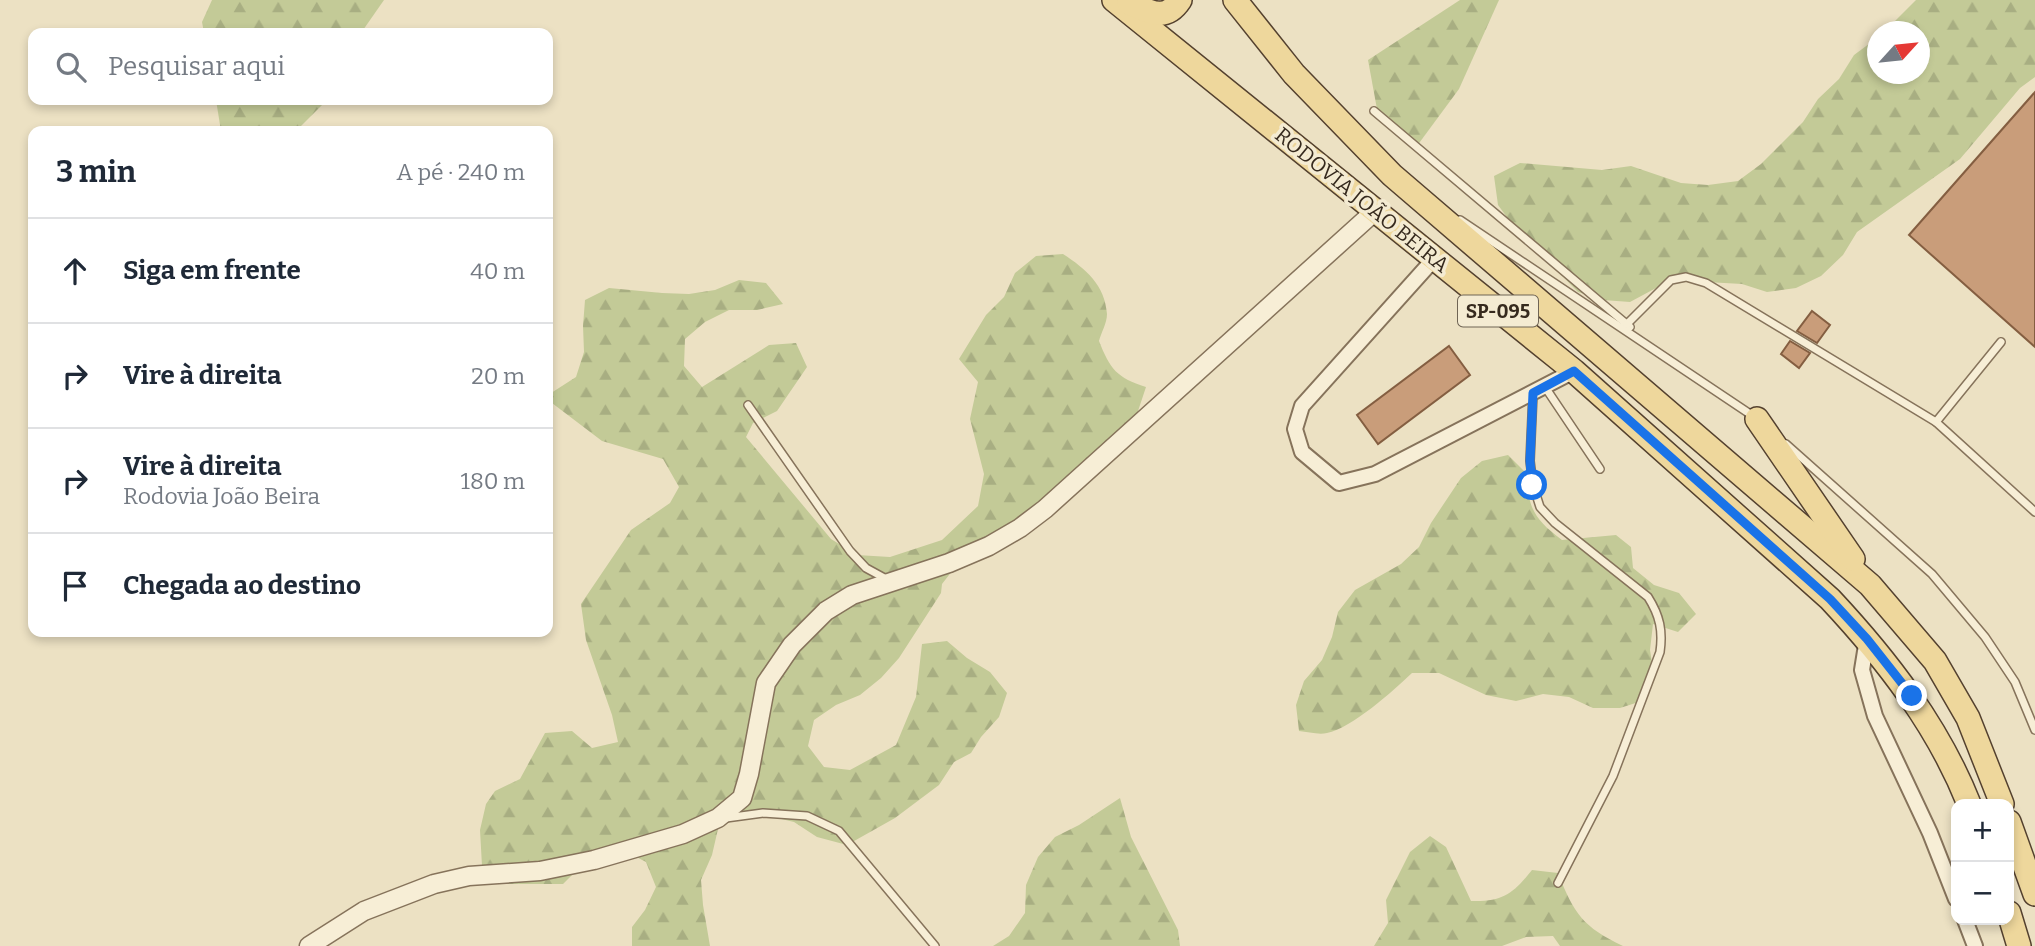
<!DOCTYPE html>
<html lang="pt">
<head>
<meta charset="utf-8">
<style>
	:root { --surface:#fff; --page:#f6f6f7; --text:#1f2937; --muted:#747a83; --line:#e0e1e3 }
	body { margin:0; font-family:Bitter,serif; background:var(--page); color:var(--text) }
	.controls { position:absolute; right:21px; bottom:21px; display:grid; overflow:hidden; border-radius:14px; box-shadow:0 4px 10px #0003 }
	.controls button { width:63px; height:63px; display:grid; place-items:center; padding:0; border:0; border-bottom:2px solid var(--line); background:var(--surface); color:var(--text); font:35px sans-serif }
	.compass { position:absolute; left:1867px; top:21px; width:63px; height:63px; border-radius:50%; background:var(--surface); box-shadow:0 4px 10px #0003; rotate:63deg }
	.stop { position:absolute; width:21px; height:21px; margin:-16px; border:5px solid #1a73e8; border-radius:50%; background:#fff }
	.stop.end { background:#1a73e8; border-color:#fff; box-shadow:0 2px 7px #0008 }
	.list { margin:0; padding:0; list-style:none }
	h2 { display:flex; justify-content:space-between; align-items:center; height:91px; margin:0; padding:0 28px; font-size:30px }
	h2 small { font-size:23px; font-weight:400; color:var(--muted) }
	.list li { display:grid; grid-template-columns:46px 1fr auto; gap:21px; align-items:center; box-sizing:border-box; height:105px; padding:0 28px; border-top:2px solid var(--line) }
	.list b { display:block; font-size:26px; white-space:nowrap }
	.list p { margin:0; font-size:23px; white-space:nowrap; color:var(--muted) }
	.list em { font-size:23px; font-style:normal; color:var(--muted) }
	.icon { flex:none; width:38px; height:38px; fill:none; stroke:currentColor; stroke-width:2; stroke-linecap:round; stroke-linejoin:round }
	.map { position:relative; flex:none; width:2035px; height:946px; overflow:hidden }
	.search { position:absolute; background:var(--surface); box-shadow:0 4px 10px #0003; left:28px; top:28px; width:525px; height:77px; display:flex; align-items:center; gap:18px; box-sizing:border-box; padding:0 24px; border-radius:14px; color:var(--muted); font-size:26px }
	.panel { position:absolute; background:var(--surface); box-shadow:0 4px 10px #0003; left:28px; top:126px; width:525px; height:511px; border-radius:14px }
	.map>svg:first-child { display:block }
	.forest { fill:url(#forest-firs) }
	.building { fill:#c99d7a; stroke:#845e41; stroke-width:2 }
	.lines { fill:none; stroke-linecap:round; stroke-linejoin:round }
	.service-casing { stroke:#86735b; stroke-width:10 }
	.minor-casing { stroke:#86735b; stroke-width:18 }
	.tertiary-casing { stroke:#86735b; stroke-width:21 }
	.primary-casing { stroke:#54412f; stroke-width:26 }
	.service { stroke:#f7eed6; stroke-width:7 }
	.minor { stroke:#f7eed6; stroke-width:14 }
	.tertiary { stroke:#f7eed6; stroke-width:18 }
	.primary { stroke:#eed79c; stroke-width:23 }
	.route { stroke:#1a73e8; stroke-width:9 }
	.labels { text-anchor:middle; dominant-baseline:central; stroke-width:7; stroke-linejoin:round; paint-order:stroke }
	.shield { fill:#f4ebd2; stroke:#6f6454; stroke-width:2 }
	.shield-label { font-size:19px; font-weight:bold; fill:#362a1e }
	.street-label { font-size:21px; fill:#362a1e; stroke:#f4ebd2 }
</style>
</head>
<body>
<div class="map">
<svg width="2035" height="946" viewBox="0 0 2035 946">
	<defs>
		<pattern id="forest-firs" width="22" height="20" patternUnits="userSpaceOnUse" patternTransform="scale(1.75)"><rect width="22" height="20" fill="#c3ca97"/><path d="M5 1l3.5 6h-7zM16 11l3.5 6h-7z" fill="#a8ae82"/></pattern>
	</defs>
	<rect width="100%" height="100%" fill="#ece1c3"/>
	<g class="forest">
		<polygon points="212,0 384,0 361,33 204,33 202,22"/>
		<polygon points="1460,0 1499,0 1459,89 1414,150 1379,120 1368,60"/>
		<polygon points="1916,0 2035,0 2035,77 2020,88 1960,159 1857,232 1843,255 1821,276 1796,288 1767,292 1742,284 1671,280 1630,302 1603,300 1578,292 1515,228 1498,205 1494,176 1520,163 1602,170 1631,166 1681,183 1708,185 1738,181 1761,164 1803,122 1818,99 1839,79 1854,55 1877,38 1878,74 1920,74 1920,32 1885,31"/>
		<polygon points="216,100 327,100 296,131 221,131"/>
		<path d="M1063,254c23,15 42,31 44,60 0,9 -6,19 -8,27 11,28 18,37 47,46l-21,63 -169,116 -14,18 -1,9 -42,65 -18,20 -21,17 -24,10 -22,15 -6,26 16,21 26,3 46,-25 20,-48 6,-53 25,-3 20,17 23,14 17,21 -8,24 -18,20 -10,16 -17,9 -15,23 -44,33 -48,27 -30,-8 -23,-15 -25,-6 -28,-2 -23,15 -6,26 -11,25 2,25 7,41h-78v-19l13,-17 11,-23 -10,-25 -25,-13 -47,24 -11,11h-80l-3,-54 6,-26 9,-13 25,-12 25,-46 27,-2 20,17 26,-6 -6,-27 -26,-75 -5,-36 50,-74 39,-27 9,-16 -16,-28 -61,-18 -54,-41v-5l28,-18 8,-25 -1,-26 2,-26 24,-12 53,5 27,1 26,-4 24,-10 27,3 17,21 -26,6h-28l-24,12 -20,17 -1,27 18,21 67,-42 27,-2 11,24 -30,44 -24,12 -7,14 85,102 26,16 33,2 52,-17 36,-34 6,-32 -14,-55 8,-37 -19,-23 27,-44 18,-18 11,-24 21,-17z"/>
		<path d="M1508,455l18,18c3,36 7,45 36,67l54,-5 15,12 2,21 21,17 25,8 17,21 -18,18 -25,-8 -3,26 4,26 -9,24 -25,8h-27l-24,-11 -26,-3 -27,7 -30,-6 -47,-22h-27c-19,18 -60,55 -85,60 -8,2 -19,-1 -28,-2l-3,-26 8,-24 18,-21 10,-23 6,-25 17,-22 46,-26 18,-17 12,-24 30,-45 21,-17z"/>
		<polygon points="1120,798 1131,837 1178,930 1180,946 993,946 1009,936 1025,913 1026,885 1038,857 1055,837 1079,825"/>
		<path d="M1430,836l16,11 25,54c32,1 42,-7 61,-31l26,3c16,41 25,54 65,73h-63l-7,-10 -27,1 -24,9h-128l14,-23 -2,-23 24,-48z"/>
	</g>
	<g class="building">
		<polygon points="2035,92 2035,347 1909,235"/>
		<polygon points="1812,311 1830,325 1817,343 1797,331"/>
		<polygon points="1790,341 1810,353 1799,368 1781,354"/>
		<polygon points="1449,346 1470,375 1378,444 1357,415"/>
	</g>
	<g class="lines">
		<g class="service-casing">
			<g id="service">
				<polyline points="1374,111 1630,327"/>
				<polyline points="1460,220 1756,418"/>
				<polyline points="1627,324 1671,280 1686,277 1706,283 1936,422 2035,512"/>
				<polyline points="1545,387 1600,469"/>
				<path d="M1533,394l-3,67 3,24 7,22 15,16 93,74c12,19 15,34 12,55l-47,124 -55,107"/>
				<polyline points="748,405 850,551 866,568 888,580"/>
				<polyline points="1936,422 2001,342"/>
				<polyline points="1786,444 1932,574 1985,637 2015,682 2035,730"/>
				<polyline points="726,818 763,813 807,816 839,831 935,946"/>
			</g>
		</g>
		<g class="minor-casing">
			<g id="minor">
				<polyline points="1434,259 1302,406 1295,429 1302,452 1339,483 1375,474 1574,371"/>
				<polyline points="1867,639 1862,670 1875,716 1930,833 1956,899"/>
				<polyline points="1965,920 1975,946"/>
			</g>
		</g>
		<g class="tertiary-casing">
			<polyline id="tertiary" points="309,946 364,911 434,884 469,876 540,871 594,860 683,834 718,818 742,798 749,774 766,683 792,645 826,611 852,595 949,563 989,546 1020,528 1045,509 1374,212"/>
		</g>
		<g class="primary-casing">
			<g id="primary">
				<path d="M1114,0l460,371 256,228c57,61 108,127 139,205"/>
				<polyline points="1235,0 1294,74 1392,175 1870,585 1935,661 1968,718 2002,804"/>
				<path d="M1129,3c20,8 36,20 51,-3"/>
				<polyline points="1757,419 1853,559"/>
				<polyline points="2009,822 2035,894"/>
				<polyline points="2009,913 2019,946"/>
			</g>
		</g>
		<use href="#service" class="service"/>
		<use href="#minor" class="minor"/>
		<use href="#tertiary" class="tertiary"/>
		<use href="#primary" class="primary"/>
	</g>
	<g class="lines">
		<polyline class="route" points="1532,485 1530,461 1533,393 1574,371 1830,599 1867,639 1912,696"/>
	</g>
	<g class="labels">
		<rect class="shield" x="1458" y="295.5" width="80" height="31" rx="5"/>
		<g class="shield-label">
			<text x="1498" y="311">SP-095</text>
		</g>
		<g class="street-label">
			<text transform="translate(1362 200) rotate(39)">RODOVIA JOÃO BEIRA</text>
		</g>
	</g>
</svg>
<div class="controls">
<button>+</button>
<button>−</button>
</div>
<svg class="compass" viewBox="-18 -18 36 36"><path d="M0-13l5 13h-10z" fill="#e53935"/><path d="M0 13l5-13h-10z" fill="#747a83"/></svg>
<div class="stop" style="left:1532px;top:485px"></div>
<div class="stop end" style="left:1912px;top:696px"></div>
<div class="search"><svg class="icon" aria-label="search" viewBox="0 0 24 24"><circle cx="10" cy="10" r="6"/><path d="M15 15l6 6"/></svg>Pesquisar aqui</div>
<section class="panel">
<h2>3 min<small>A pé · 240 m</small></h2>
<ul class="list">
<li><svg class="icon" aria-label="ahead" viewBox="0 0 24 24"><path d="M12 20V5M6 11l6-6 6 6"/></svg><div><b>Siga em frente</b></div><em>40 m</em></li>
<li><svg class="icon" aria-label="right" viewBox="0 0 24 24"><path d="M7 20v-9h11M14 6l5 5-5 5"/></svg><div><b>Vire à direita</b></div><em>20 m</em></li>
<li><svg class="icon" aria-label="right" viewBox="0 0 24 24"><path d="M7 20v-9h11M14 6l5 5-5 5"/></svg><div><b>Vire à direita</b><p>Rodovia João Beira</p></div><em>180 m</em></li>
<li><svg class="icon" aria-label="arrive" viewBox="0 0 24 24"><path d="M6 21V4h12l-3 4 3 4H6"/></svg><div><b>Chegada ao destino</b></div></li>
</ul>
</section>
</div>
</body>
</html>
